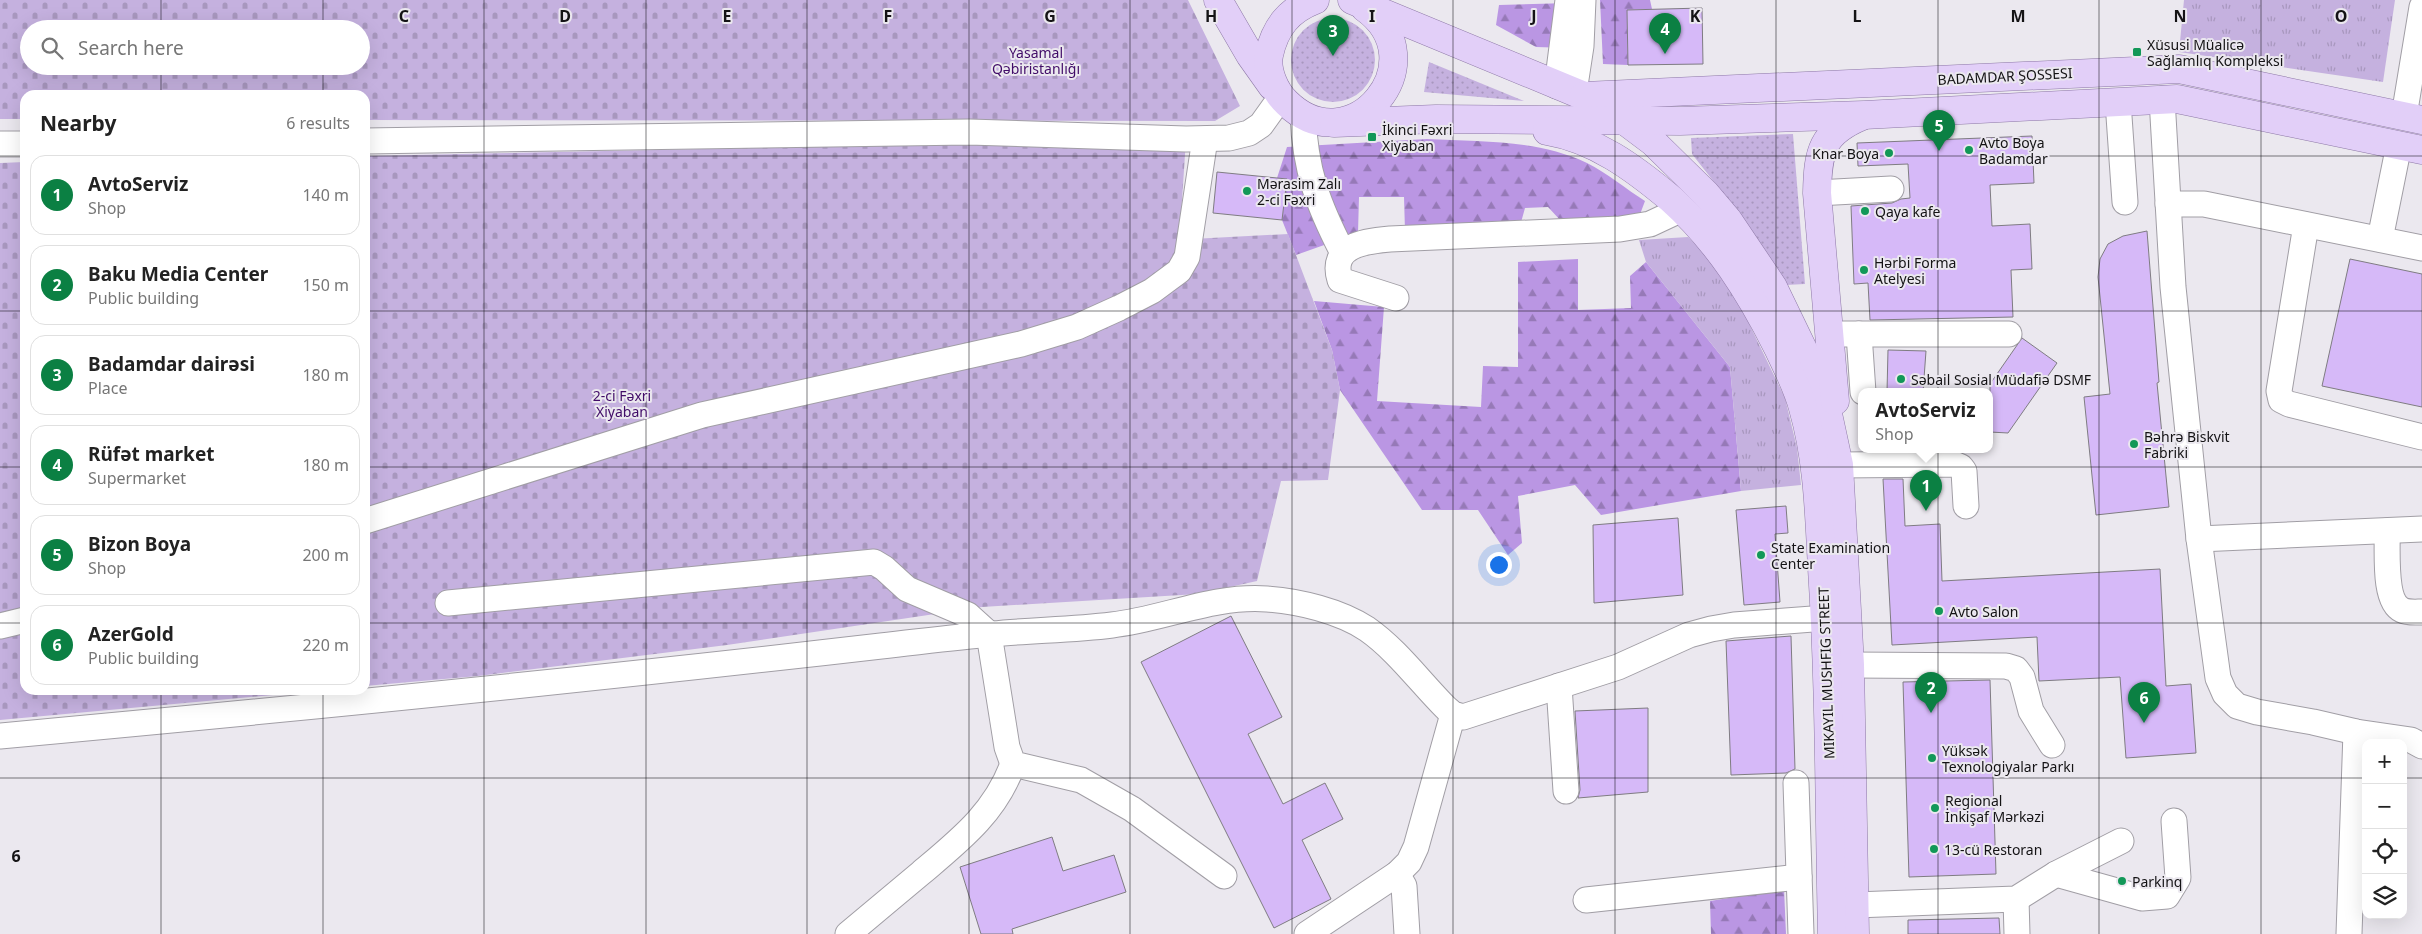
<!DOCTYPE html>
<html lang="en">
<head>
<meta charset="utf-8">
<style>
	:root { --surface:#fff; --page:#f2f2f2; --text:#222; --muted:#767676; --line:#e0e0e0; --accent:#0b8043 }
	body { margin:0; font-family:"Noto Sans",sans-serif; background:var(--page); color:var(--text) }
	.controls { position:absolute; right:15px; bottom:15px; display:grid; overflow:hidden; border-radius:10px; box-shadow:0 5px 20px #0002 }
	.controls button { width:45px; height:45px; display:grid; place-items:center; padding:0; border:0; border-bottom:1px solid var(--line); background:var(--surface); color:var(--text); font:25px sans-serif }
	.you { position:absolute; left:1498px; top:564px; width:18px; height:18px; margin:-12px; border:4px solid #fff; border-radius:50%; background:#1a73e8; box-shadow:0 0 0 8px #1a73e833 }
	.badge { display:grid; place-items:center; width:32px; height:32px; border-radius:50%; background:var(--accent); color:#fff; font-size:16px; font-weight:700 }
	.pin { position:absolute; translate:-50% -41px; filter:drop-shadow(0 1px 2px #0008) }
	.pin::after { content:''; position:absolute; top:26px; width:18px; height:15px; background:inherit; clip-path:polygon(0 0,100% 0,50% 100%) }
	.popup { position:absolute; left:1858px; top:388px; width:135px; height:65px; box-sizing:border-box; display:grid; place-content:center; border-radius:10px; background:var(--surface); filter:drop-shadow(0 1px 4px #0005); font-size:16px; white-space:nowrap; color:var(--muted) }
	.popup b { font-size:19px; color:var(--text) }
	.popup::after { content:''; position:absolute; left:50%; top:100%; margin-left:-10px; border:10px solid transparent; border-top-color:var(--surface) }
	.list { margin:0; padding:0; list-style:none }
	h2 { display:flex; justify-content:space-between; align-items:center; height:65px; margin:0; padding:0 20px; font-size:21px }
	h2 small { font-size:16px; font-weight:400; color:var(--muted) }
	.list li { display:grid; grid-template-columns:32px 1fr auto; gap:15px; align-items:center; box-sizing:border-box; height:80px; margin:0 10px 10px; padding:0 10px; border:1px solid var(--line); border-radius:15px }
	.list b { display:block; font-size:19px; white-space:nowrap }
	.list p { margin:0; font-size:16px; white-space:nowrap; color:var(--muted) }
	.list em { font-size:16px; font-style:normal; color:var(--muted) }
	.icon { flex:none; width:28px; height:28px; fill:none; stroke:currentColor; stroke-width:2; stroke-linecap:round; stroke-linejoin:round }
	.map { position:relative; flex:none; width:2422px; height:934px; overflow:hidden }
	.search { position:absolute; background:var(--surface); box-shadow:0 5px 20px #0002; left:20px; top:20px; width:350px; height:55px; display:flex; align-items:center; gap:12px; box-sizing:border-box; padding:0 18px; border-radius:28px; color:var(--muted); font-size:19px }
	.panel { position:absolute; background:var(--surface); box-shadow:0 5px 20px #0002; left:20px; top:90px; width:350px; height:605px; border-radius:15px }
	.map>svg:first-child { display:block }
	.grass { fill:url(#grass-dots) }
	.forest { fill:url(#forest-firs) }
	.cemetery { fill:url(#cemetery-stones); fill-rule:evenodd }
	.park { fill:url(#park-tufts) }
	.building { fill:#d6b9f8; stroke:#7f7c82 }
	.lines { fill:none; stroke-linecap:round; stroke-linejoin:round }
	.minor-casing { stroke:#a19ea5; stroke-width:27 }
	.major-casing { stroke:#8d78a6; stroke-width:29 }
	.minor { stroke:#fff; stroke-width:25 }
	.major { stroke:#e2cff8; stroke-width:28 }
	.grid { fill:none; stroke:#141315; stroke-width:1; stroke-opacity:0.55 }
	.poi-dot { fill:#129858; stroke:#ebe8ef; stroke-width:2 }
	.labels { text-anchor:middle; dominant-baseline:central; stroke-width:4; stroke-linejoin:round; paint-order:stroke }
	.poi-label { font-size:14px; fill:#141315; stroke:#ebe8ef; text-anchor:start }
	.park-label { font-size:14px; fill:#410c68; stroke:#ebe8ef }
	.street-label { font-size:14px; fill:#141315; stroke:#ebe8ef }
	.grid-label { font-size:16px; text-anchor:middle; font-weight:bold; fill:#141315; stroke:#ebe8ef; stroke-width:4; stroke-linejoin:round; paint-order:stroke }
</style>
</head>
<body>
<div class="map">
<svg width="2422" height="934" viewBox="0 0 2422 934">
	<defs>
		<pattern id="grass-dots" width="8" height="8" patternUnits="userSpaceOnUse" patternTransform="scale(1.25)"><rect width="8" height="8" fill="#c5b1df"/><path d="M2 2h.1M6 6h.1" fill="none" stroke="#a897be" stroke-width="1.8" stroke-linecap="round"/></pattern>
		<pattern id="forest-firs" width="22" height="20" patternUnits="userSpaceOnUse" patternTransform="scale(1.25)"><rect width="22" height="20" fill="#ba96e3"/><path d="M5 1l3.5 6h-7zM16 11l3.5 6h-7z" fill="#9679b7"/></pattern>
		<pattern id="cemetery-stones" width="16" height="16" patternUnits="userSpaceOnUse" patternTransform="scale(1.25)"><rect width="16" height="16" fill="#c5b1df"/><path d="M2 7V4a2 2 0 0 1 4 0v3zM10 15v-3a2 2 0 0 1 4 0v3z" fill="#a897be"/></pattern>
		<pattern id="park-tufts" width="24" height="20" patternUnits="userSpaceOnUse" patternTransform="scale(1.25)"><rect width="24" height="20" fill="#c5b1df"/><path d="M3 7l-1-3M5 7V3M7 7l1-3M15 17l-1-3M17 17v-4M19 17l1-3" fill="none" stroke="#a897be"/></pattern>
	</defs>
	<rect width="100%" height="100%" fill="#ebe8ef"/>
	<g class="grass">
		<circle cx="1333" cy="60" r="42"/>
		<polygon points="1429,62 1524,101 1424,92"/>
		<polygon points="1793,134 1805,284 1786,285 1744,220 1692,154 1691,138"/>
	</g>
	<g class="forest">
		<polygon points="1600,0 1650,0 1652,9 1627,10 1628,65 1603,64"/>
		<polygon points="1569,3 1569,48 1536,47 1496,25 1499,5"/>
		<path d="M1427,139c54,3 110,0 160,24 20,10 39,26 58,38l-6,16 -78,4 -13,-14 -23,1 -5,18 -115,5 -1,-34h-45l-1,36 -62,22 -14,-35 5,-41 -10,-1 10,-31z"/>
		<polygon points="1578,259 1578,310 1631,308 1630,276 1646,262 1730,367 1741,491 1601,515 1575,485 1518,496 1522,543 1508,555 1478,510 1422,510 1340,390 1332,350 1314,301 1384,307 1377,401 1481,407 1483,366 1518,367 1518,262"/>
		<polygon points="1784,889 1786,934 1711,934 1710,901"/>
	</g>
	<g class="cemetery">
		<path d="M0,0h1188l52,106 -25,15 -850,-1v-25h-340v24h-25zM29,29h332v37h-332z"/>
		<polygon points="1186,139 1180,231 1192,239 1288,234 1332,350 1340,390 1328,480 1281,481 1257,581 1198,594 982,607 727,645 478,676 365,686 365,156"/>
		<polygon points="25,162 25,690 327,690 0,720 0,163"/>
	</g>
	<g class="park">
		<polygon points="2184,0 2395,0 2383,82 2179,52"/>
		<polygon points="1688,237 1708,256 1741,307 1785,398 1797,448 1801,485 1741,491 1730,367 1646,262 1639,240"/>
	</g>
	<g class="building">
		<polygon points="1702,8 1703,64 1628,65 1627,10"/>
		<polygon points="2032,136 2034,183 1990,185 1992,226 2030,224 2032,269 2011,270 2013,317 1870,320 1868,283 1854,284 1851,206 1892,203 1901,199 1910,198 1908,164 1858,166 1857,143"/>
		<polygon points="1217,172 1287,179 1282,220 1213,213"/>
		<polygon points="2147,231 2159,382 2157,383 2169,507 2096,515 2084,397 2110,394 2098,277 2100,259 2108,244 2123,236"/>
		<polygon points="2350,259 2422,274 2422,407 2322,386"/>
		<polygon points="2022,338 2057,363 2008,433 1990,432 1990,384"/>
		<polygon points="1888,350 1926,351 1923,392 1887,392"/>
		<polygon points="1883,479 1903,479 1905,526 1940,524 1942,581 2160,569 2166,686 2191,684 2196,753 2126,758 2120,677 2039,681 2037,637 1892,645"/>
		<polygon points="1786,506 1788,533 1775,534 1780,602 1744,605 1736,510"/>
		<polygon points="1678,518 1683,595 1594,603 1593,525"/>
		<polygon points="1231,616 1282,717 1248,734 1283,804 1325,783 1343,819 1302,840 1331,899 1274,928 1141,662"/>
		<polygon points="1791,636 1795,769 1786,773 1731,775 1726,641"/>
		<polygon points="1990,680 1996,874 1909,877 1903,682"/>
		<polygon points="1648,708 1648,792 1578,798 1580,790 1575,711"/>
		<polygon points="1052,837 1063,871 1114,855 1126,892 1012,929 1013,934 981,934 960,867"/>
		<polygon points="1999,918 2000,934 1908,934 1908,920"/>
	</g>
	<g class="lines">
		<g class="minor-casing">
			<g id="minor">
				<polyline points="1557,86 1568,0"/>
				<polyline points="1574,92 1581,46 1583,0"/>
				<polyline points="2162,99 2173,287 2199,539 2218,678 2225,694 2237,706 2257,712 2313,722 2356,732 2349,934"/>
				<polyline points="2118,102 2125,202"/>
				<path d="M1303,115c2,55 15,90 40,138"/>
				<polyline points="2404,116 2422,7"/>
				<polyline points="365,141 969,132 1186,139 1229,138 1249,133 1261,125 1281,97"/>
				<polyline points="0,144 25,144"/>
				<polyline points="1817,193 1891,189"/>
				<polyline points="2168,204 2204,204 2422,248"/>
				<polyline points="2306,225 2279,391 2281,400 2289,404 2422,437"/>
				<polyline points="2380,239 2399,145"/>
				<path d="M1396,298l-56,-18c-11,-35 26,-39 50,-41l230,-10 30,-5 32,-15"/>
				<polyline points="1830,334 2009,334"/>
				<polyline points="1859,334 1863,392"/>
				<polyline points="1839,465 1954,464 1961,467 1964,471 1966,506"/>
				<polyline points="365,521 702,415 1021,344 1077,327 1119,308 1152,291 1179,271 1187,257 1205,139"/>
				<path d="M2387,531c1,20 -4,70 15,79 6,3 14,2 20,2"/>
				<polyline points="2199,539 2422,529"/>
				<polyline points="448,603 874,562 884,568 907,589 968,615 989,634 1007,747 1013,764 1081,780 1132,809 1224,876"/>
				<polyline points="0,626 25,620"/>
				<polyline points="1850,665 2006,666 2016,669 2022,677 2031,711 2052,745"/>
				<polyline points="1559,686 1566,791"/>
				<polyline points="2356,732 2411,740 2422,746"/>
				<path d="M0,736c294,-27 587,-56 881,-90 37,-4 74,-9 111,-12 40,-4 80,-4 120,-9 52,-6 101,-30 155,-26 31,2 73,12 100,30 30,21 53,53 79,79l7,6 10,3 155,-50 71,-32 22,-6 23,-4 92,-7"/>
				<polyline points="1796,783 1801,934"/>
				<polyline points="1397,874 1404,886 1407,934"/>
				<polyline points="2056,874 2142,898 2167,896 2178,878 2174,821"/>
				<polyline points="2016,899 2017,934"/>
				<polyline points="1586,900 1799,877"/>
				<polyline points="1855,905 2016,899 2056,874 2121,841"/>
				<path d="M848,934c24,-20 49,-41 73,-61 39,-33 74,-60 92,-109"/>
				<polyline points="1307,934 1397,874 1409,862 1416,847 1453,714"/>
			</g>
		</g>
		<g class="major-casing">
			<g id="major">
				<polyline points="1218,0 1250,55 1272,86"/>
				<path d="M1315,0c-26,10 -40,27 -46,55 -3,16 6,37 18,48 65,63 152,-42 78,-95"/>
				<polyline points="1352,0 1584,96 1625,121 1653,142 1706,194 1728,220 1773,287 1817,378 1825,400 1839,465 1850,665 1855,934"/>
				<polyline points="1584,96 2179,69 2422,120"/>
				<polyline points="1334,123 1436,119 1680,121 1864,115 2177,99 2422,150"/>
				<path d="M1547,131c48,8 87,37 124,68 47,42 79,93 107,149 9,19 20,40 25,60 15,52 16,107 19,160 8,122 7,244 10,366"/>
				<path d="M1835,401l-18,-208c1,-41 4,-60 45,-77"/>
			</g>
		</g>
		<use href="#minor" class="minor"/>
		<use href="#major" class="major"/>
	</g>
	<path class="grid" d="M161,0v29M323,0v29M484,0v934M646,0v934M807,0v934M969,0v934M1130,0v934M1292,0v934M1453,0v934M1615,0v934M1776,0v934M1938,0v934M2099,0v934M2261,0v934M161,66v29M323,66v29M0,156h25M365,156h2057M0,311h25M365,311h2057M0,467h25M365,467h2057M0,623h25M365,623h2057M161,690v244M323,690v244M0,778h2366M2403,778h19"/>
	<g class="poi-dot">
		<rect x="2132" y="47" width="10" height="10" rx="2.5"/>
		<rect x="1367" y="132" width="10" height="10" rx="2.5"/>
		<circle cx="1969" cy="150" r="5"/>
		<circle cx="1889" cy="153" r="5"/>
		<circle cx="1247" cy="191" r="5"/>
		<circle cx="1865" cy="211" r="5"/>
		<circle cx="1864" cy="270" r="5"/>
		<circle cx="1901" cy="379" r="5"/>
		<circle cx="2134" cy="444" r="5"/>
		<circle cx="1761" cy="555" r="5"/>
		<circle cx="1939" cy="611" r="5"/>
		<circle cx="1932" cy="758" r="5"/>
		<circle cx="1935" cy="808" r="5"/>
		<circle cx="1934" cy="849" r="5"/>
		<circle cx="2122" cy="881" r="5"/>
	</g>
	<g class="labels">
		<g class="poi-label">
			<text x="2147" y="44">Xüsusi Müalicə<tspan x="2147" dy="16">Sağlamlıq Kompleksi</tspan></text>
			<text x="1382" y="129">İkinci Fəxri<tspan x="1382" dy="16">Xiyaban</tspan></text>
			<text x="1979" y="142">Avto Boya<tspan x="1979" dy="16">Badamdar</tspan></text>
			<text x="1879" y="153" text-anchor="end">Knar Boya</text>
			<text x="1257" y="183">Mərasim Zalı<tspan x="1257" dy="16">2-ci Fəxri</tspan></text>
			<text x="1875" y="211">Qaya kafe</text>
			<text x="1874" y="262">Hərbi Forma<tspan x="1874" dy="16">Atelyesi</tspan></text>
			<text x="1911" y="379">Səbail Sosial Müdafiə DSMF</text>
			<text x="2144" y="436">Bəhrə Biskvit<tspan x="2144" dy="16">Fabriki</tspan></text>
			<text x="1771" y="547">State Examination<tspan x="1771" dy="16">Center</tspan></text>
			<text x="1949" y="611">Avto Salon</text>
			<text x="1942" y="750">Yüksək<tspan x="1942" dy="16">Texnologiyalar Parkı</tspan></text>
			<text x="1945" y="800">Regional<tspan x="1945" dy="16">İnkişaf Mərkəzi</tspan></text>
			<text x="1944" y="849">13-cü Restoran</text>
			<text x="2132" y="881">Parkinq</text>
		</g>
		<g class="park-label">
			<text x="1036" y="52">Yasamal<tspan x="1036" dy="16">Qəbiristanlığı</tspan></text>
			<text x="622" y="395">2-ci Fəxri<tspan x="622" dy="16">Xiyaban</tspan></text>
		</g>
		<g class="street-label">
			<text transform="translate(2005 76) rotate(-3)">BADAMDAR ŞOSSESI</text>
			<text transform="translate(1826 673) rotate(-92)">MIKAYIL MUSHFIG STREET</text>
		</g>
	</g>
	<g class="grid-label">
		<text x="404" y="22">C</text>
		<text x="565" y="22">D</text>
		<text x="727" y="22">E</text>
		<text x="888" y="22">F</text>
		<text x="1050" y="22">G</text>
		<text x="1211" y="22">H</text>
		<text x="1372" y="22">I</text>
		<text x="1534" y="22">J</text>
		<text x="1695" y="22">K</text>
		<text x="1857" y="22">L</text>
		<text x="2018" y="22">M</text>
		<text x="2180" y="22">N</text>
		<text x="2341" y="22">O</text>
		<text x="16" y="862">6</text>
	</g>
</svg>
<div class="controls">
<button>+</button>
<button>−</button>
<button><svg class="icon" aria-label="locate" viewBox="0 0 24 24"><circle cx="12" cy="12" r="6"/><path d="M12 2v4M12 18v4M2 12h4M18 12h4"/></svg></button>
<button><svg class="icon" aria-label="layers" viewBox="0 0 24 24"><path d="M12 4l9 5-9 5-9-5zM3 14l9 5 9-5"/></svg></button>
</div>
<div class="you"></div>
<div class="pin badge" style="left:1926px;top:511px">1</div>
<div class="popup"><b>AvtoServiz</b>Shop</div>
<div class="pin badge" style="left:1931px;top:713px">2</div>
<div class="pin badge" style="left:1333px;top:56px">3</div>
<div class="pin badge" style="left:1665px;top:54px">4</div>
<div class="pin badge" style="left:1939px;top:151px">5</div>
<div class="pin badge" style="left:2144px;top:723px">6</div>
<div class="search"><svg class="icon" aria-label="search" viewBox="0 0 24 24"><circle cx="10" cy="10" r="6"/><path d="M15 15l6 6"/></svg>Search here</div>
<section class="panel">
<h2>Nearby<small>6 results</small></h2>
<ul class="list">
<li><span class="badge">1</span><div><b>AvtoServiz</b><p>Shop</p></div><em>140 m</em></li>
<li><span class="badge">2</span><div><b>Baku Media Center</b><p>Public building</p></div><em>150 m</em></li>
<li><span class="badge">3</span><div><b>Badamdar dairəsi</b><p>Place</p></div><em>180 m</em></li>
<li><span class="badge">4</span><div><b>Rüfət market</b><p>Supermarket</p></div><em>180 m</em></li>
<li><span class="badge">5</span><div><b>Bizon Boya</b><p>Shop</p></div><em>200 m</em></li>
<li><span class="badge">6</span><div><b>AzerGold</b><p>Public building</p></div><em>220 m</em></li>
</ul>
</section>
</div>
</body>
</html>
